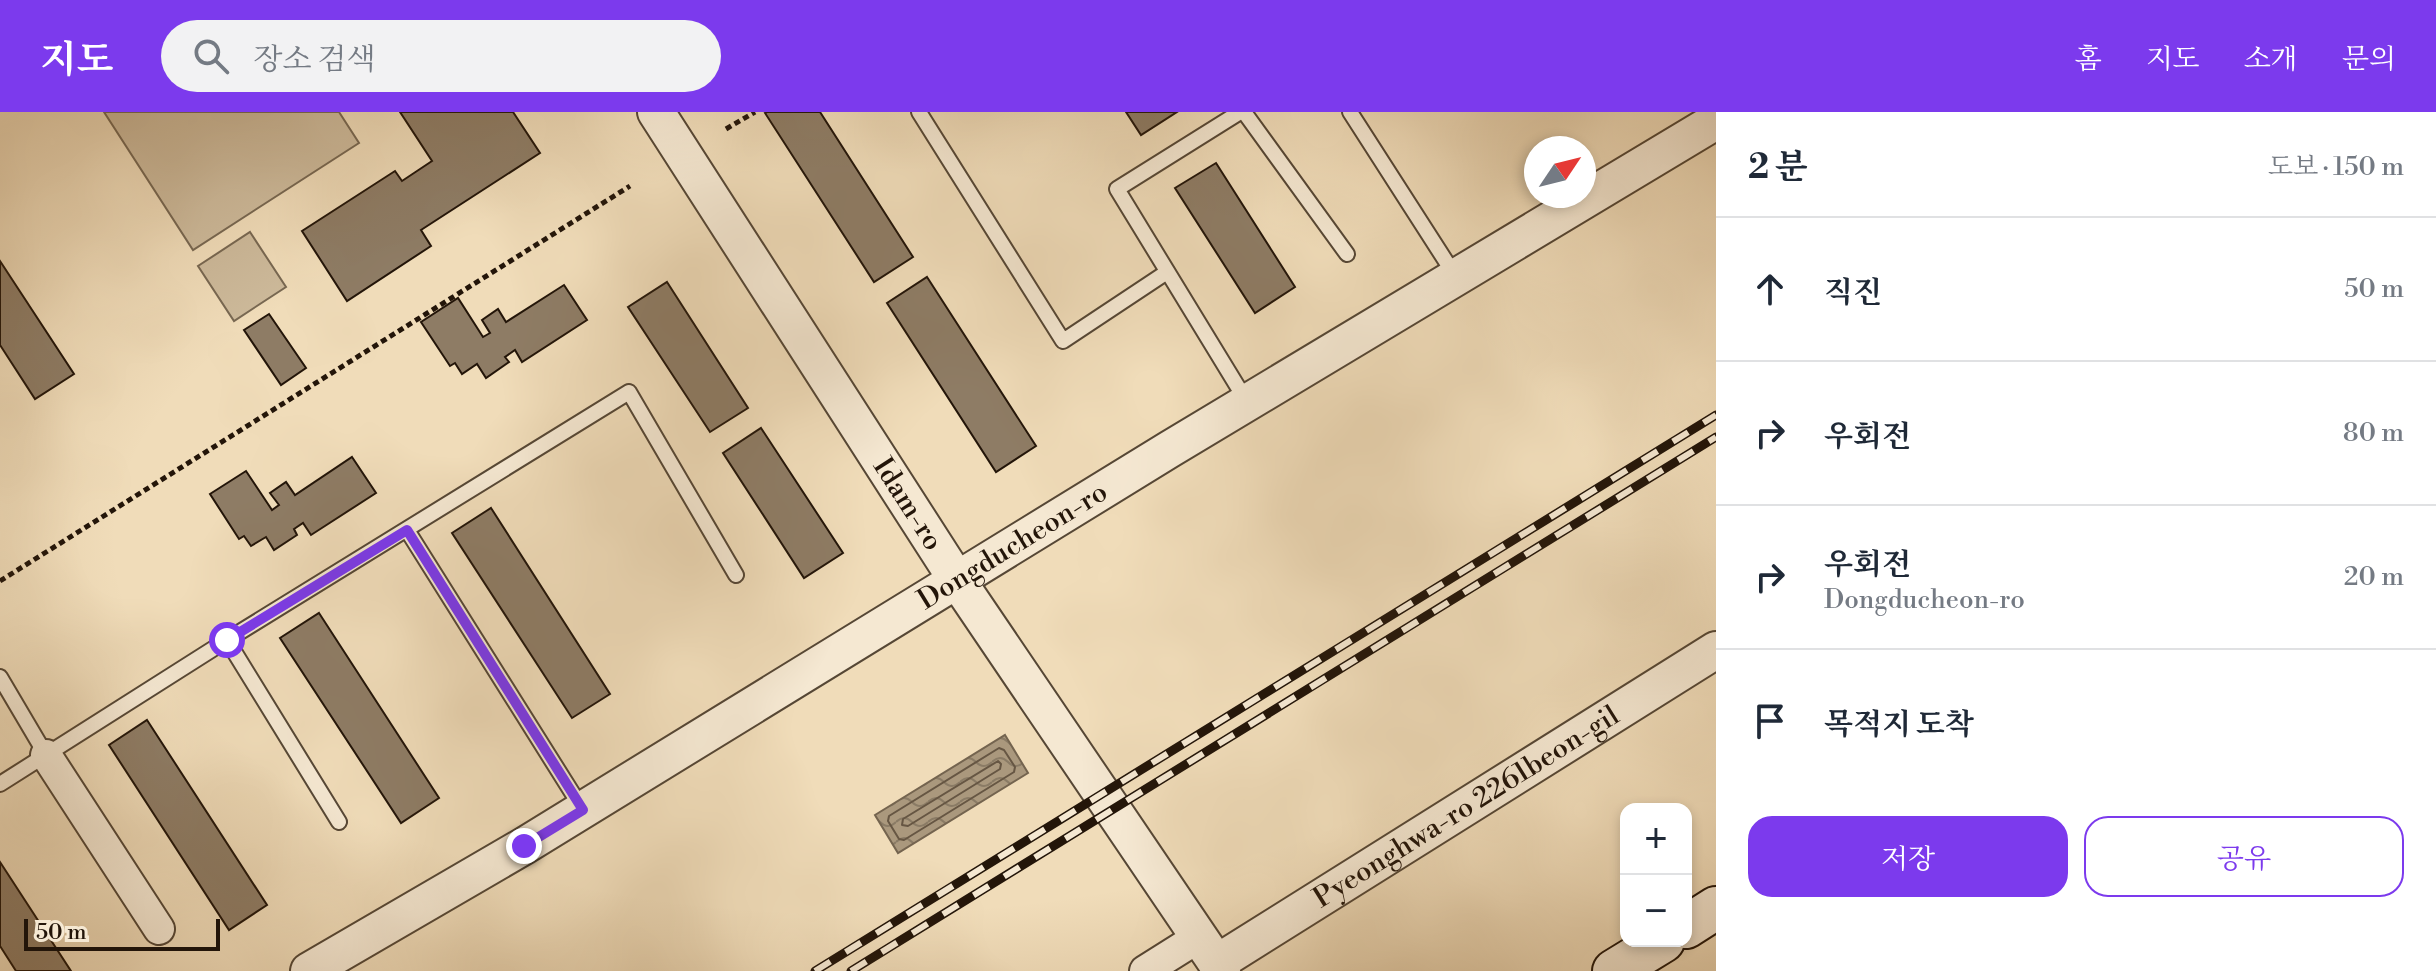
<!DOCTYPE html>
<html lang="ko">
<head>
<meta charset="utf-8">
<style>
	:root { --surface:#fff; --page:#f2f2f3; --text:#1f2937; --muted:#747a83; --line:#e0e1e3; --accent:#7c3aed }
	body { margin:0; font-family:"Libre Bodoni","Noto Serif KR",serif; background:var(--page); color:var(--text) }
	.controls { position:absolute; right:24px; bottom:24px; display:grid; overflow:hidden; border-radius:16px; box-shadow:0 4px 12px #0003 }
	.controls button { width:72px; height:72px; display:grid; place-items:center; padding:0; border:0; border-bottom:2px solid var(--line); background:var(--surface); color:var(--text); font:40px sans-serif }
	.compass { position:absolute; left:1524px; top:24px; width:72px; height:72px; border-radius:50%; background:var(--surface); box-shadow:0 4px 12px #0003; rotate:55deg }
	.scale { position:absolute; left:24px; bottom:20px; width:196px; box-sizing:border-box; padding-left:8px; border:4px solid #231509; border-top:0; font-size:22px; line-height:28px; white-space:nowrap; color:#231509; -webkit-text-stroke:6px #f5e8d2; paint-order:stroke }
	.stop { position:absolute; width:24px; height:24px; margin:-18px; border:6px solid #7c3aed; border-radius:50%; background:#fff }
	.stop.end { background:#7c3aed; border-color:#fff; box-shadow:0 2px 8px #0008 }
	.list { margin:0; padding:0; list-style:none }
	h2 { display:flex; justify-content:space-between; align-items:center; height:104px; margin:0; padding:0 32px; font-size:34px }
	h2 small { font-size:26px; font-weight:400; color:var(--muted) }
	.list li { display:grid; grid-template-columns:52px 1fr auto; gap:24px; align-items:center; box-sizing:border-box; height:144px; padding:0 32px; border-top:2px solid var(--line) }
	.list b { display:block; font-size:30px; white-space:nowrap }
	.list p { margin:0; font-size:26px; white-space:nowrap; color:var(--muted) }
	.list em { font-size:26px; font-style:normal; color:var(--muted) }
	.actions { display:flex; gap:16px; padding:24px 32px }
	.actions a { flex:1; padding:18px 0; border:2px solid var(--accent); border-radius:24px; text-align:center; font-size:28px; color:var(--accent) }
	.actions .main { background:var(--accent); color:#fff }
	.icon { flex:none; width:44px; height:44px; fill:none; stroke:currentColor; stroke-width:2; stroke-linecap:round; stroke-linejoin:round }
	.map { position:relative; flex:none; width:1716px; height:859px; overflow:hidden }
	header { display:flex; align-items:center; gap:48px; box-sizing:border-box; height:112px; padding:0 40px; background:var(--accent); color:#fff }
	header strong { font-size:38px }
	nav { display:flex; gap:44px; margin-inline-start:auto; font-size:28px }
	.search { width:560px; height:72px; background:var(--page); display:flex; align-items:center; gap:20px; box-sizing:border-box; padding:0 28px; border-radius:44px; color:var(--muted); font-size:30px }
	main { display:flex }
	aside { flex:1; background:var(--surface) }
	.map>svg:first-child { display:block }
	.grass { fill:#cdba9b; stroke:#786852; stroke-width:2 }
	.water { fill:url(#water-waves); stroke:#74644f; stroke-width:2 }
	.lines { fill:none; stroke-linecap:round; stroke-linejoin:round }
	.shore { stroke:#665643; stroke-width:2 }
	.building { fill:#8e7c65; stroke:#231509; stroke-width:2 }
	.service-casing { stroke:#564735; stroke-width:18 }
	.minor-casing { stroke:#564735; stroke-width:34 }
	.tertiary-casing { stroke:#564735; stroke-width:40 }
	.secondary-casing { stroke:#231509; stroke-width:46 }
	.path { stroke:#231509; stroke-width:5; stroke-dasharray:6 4; stroke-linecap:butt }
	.service { stroke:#f5e8d2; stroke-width:14 }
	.minor { stroke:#f5e8d2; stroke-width:30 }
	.tertiary { stroke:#f5e8d2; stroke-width:36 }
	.secondary { stroke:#f5e8d2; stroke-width:42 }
	.rail-casing { stroke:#231509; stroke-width:9 }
	.rail { stroke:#f5e8d2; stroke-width:6; stroke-dasharray:18; stroke-linecap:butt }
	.route { stroke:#7c3aed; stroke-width:10 }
	.labels { text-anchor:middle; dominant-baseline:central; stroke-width:7; stroke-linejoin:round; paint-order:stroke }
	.street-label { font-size:28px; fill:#231509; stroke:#f5e8d2 }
</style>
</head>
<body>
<header>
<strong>지도</strong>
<div class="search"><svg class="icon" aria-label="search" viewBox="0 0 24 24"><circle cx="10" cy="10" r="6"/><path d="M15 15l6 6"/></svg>장소 검색</div>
<nav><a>홈</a><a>지도</a><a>소개</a><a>문의</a></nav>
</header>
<main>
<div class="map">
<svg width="1716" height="859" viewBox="0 0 1716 859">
	<defs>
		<pattern id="water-waves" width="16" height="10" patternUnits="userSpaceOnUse" patternTransform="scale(2)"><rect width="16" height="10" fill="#aa987d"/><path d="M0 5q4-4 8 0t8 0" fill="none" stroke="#8a7b65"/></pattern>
	</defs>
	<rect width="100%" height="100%" fill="#f0dcb9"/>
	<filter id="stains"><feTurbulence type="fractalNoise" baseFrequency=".0025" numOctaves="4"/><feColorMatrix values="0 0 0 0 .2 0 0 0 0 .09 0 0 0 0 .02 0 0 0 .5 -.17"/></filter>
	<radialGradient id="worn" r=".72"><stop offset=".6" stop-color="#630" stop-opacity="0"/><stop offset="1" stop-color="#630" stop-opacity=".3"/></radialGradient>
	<g class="grass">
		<polygon points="104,0 339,0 359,31 193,138"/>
		<polygon points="250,120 286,175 234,209 198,154"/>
	</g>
	<polygon class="water" points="1005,623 1028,661 898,741 875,703"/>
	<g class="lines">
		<g class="shore">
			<polygon points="999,636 1004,638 1015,655 1014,660 904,728 899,727 888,709 889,704"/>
			<polygon points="998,649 1001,652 1000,657 908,714 902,713 903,707"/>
		</g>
	</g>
	<g class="building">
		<polygon points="400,0 513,0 540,41 421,118 431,134 347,189 302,119 395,59 402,69 432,49"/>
		<polygon points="767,0 820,0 913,145 874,170 765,1"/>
		<polygon points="1126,0 1177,0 1141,23"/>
		<polygon points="1216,51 1295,175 1255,201 1175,76"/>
		<polygon points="0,149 74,262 35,287 0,233"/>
		<polygon points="927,165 1036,334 996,360 887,191"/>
		<polygon points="667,170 748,296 710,320 628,195"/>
		<polygon points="564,173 587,208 522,250 515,238 505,245 509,250 486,266 477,252 462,262 455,251 450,254 421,210 458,186 483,225 490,221 482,208 498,197 506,210"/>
		<polygon points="269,202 306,256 281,273 244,218"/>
		<polygon points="761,316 843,441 804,466 723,341"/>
		<polygon points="352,345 376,381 311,423 303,411 294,417 297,423 274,438 266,425 251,434 244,424 239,427 210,382 246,359 272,398 279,393 270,381 286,370 295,383"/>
		<polygon points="491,396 610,582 572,606 452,421"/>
		<polygon points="319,501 439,686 401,711 280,526"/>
		<polygon points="147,608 267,793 229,818 109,633"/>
		<polygon points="0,750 71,859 16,859 0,834"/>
	</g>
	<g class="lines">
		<g class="service-casing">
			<g id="service">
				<polyline points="919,0 1063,229 1167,160"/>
				<polyline points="1240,0 1117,77 1247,290"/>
				<polyline points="1244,0 1347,142"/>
				<polyline points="1350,0 1456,165"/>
				<polyline points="407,418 583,698"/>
				<polyline points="227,528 629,280 736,463"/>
				<polyline points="0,565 46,643"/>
				<polyline points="0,672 227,528 339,710"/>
			</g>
		</g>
		<g class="minor-casing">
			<g id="minor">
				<polyline points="46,643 159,817"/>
				<polyline points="1145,859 1199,825"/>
			</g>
		</g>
		<g class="tertiary-casing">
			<g id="tertiary">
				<path id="s1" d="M656,0l301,468 265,391"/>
				<path id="s2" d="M1217,851l499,-313"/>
				<path id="s3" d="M309,859l215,-125 646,-397 546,-328"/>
			</g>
		</g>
		<g class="secondary-casing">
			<g id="secondary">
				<polyline points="1686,815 1716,796"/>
				<polyline points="1614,859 1663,829"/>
			</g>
		</g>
		<g class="path">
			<polyline points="726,17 755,0"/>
			<polyline points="0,469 630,74"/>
		</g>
		<use href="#service" class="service"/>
		<use href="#minor" class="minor"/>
		<use href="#tertiary" class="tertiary"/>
		<use href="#secondary" class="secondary"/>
		<g class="rail-casing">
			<g id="rail">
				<polyline points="815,859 1716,303"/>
				<polyline points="851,859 1716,325"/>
			</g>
		</g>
		<use href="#rail" class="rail"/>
	</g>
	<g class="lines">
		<polyline class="route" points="227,528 407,418 583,698 524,734"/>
	</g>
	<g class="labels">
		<g class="street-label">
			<text stroke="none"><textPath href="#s1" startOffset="466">Idam-ro</textPath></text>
			<text stroke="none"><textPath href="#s3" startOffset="822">Dongducheon-ro</textPath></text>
			<text stroke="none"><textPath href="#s2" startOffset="294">Pyeonghwa-ro 2261beon-gil</textPath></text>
		</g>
	</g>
	<rect width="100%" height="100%" filter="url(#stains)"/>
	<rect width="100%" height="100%" fill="url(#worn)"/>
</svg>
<div class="controls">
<button>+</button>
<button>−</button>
</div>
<svg class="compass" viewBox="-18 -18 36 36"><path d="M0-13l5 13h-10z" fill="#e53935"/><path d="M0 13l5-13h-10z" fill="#747a83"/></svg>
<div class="scale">50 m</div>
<div class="stop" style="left:227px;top:528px"></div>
<div class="stop end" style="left:524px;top:734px"></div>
</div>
<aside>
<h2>2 분<small>도보 · 150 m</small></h2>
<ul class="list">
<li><svg class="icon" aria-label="ahead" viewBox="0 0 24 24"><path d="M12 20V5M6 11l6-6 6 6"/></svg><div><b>직진</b></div><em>50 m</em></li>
<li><svg class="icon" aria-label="right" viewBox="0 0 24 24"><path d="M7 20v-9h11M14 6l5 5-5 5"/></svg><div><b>우회전</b></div><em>80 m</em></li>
<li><svg class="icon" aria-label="right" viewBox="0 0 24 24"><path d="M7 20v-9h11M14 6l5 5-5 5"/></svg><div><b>우회전</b><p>Dongducheon-ro</p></div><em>20 m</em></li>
<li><svg class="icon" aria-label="arrive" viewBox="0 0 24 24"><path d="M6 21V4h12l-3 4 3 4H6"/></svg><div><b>목적지 도착</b></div></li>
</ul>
<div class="actions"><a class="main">저장</a><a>공유</a></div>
</aside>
</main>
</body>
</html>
